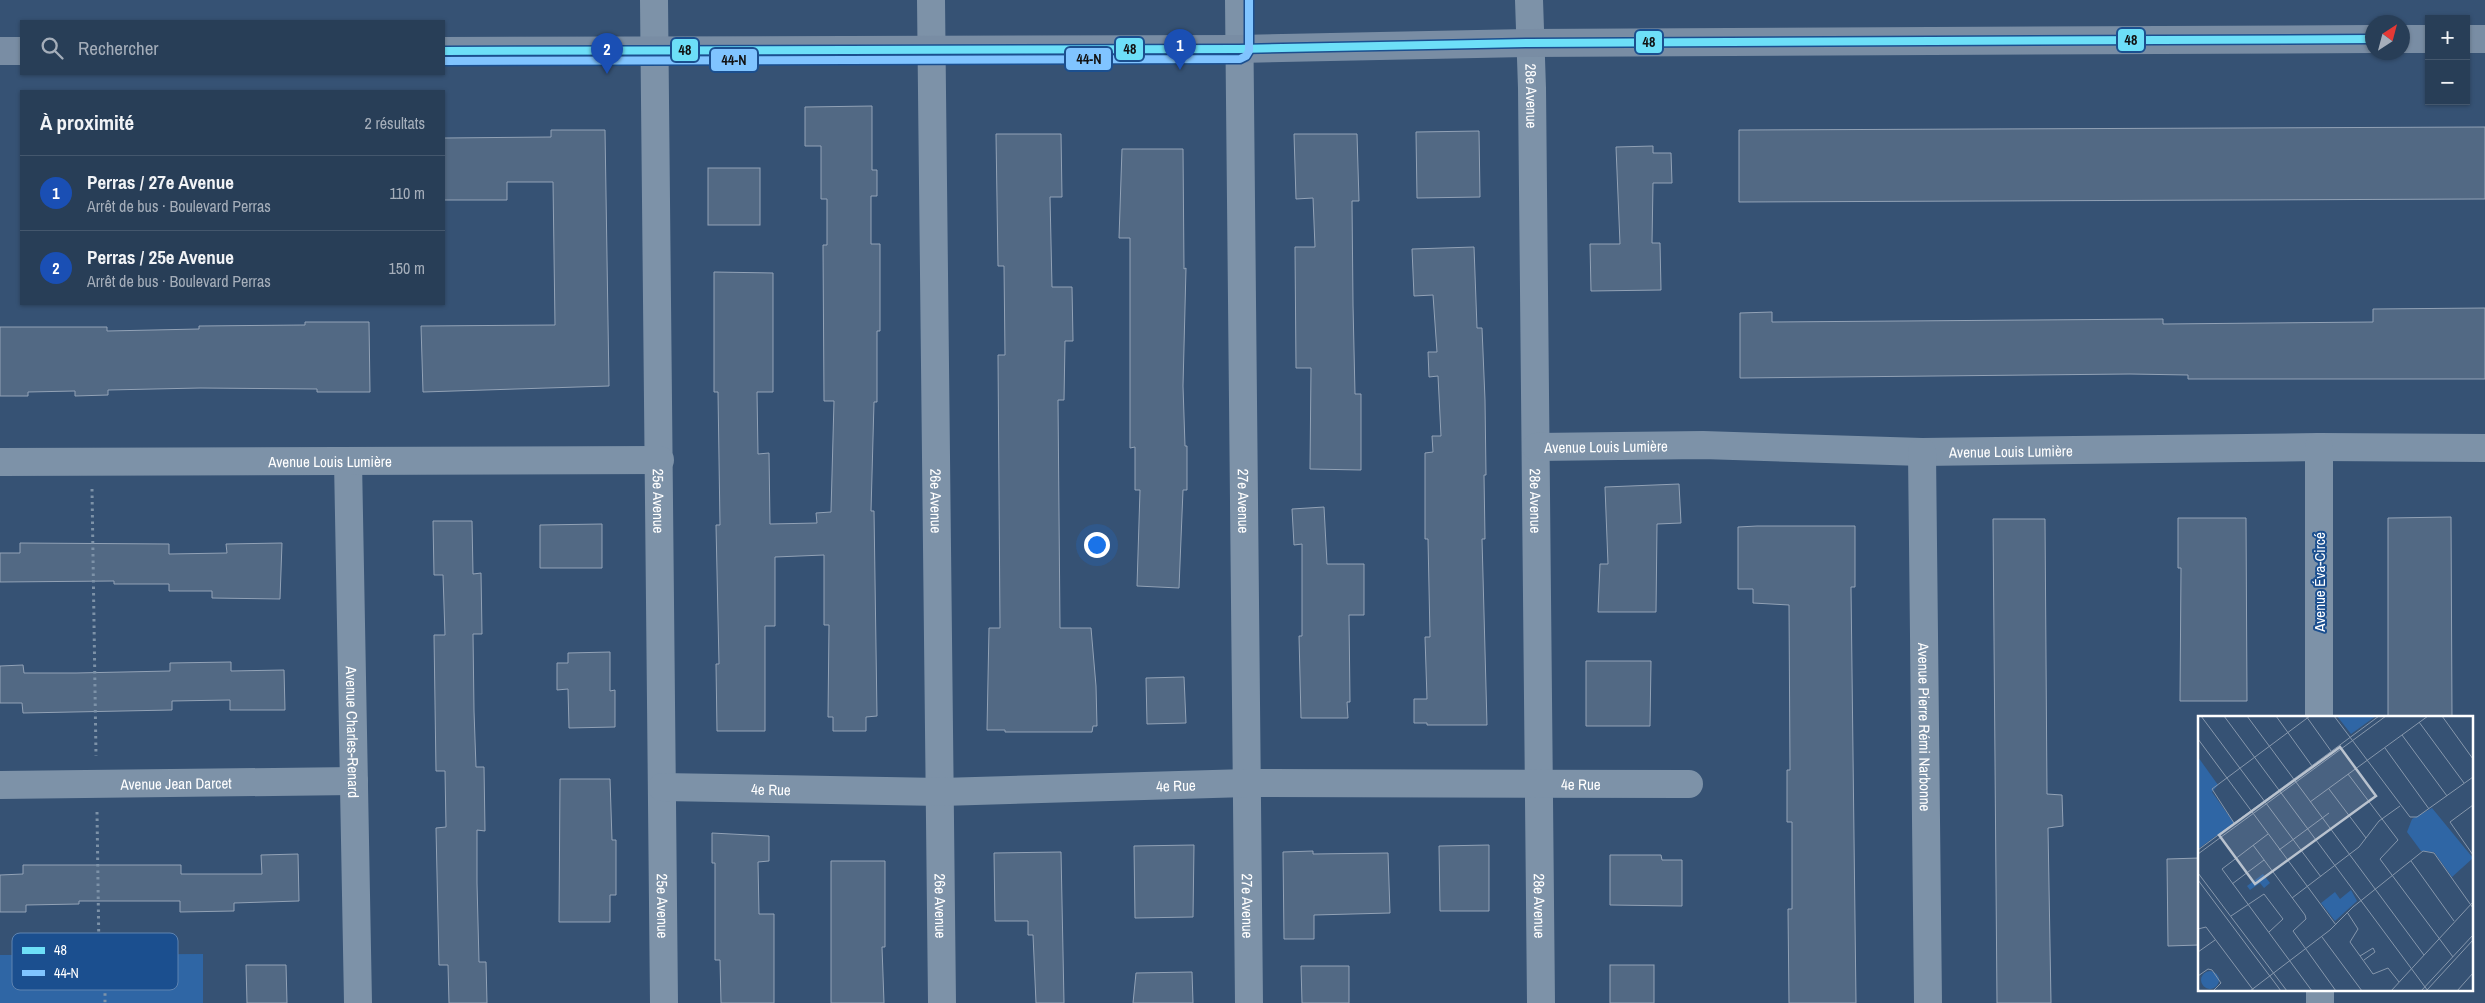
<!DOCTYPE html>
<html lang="fr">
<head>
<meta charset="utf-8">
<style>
	:root { --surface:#283e57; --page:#344961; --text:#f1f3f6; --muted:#a5aeba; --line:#44576d; --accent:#8bbbb9 }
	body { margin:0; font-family:"Archivo Narrow",sans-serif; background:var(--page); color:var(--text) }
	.controls { position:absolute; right:15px; top:15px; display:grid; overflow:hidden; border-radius:0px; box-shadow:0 1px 4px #0004 }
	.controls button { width:45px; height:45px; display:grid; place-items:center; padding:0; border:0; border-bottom:1px solid var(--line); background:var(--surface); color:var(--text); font:25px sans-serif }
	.compass { position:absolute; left:2365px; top:15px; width:45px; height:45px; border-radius:50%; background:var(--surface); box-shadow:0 1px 4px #0004; rotate:36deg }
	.you { position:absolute; left:1096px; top:544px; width:18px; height:18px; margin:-12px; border:4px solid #fff; border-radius:50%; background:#1a73e8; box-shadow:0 0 0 8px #1a73e833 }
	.badge { display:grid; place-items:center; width:32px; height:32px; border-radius:50%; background:var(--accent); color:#fff; font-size:16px; font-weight:700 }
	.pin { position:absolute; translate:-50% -41px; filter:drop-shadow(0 1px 2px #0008) }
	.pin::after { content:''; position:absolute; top:26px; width:18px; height:15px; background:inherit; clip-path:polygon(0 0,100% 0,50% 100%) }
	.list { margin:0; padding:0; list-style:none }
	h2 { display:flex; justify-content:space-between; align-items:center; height:65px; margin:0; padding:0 20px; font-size:21px }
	h2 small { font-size:16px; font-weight:400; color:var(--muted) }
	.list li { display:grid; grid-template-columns:32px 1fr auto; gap:15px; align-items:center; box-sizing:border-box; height:75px; padding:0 20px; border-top:1px solid var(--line) }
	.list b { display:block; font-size:19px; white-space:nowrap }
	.list p { margin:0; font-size:16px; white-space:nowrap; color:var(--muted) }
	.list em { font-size:16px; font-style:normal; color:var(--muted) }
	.icon { flex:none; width:28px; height:28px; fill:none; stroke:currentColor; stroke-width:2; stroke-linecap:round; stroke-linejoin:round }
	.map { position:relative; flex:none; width:2485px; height:1003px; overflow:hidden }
	.search { position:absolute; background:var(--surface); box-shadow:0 1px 4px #0004; left:20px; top:20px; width:425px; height:55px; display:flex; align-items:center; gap:12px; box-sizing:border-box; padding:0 18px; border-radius:0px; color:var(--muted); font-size:19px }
	.panel { position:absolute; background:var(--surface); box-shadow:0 1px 4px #0004; left:20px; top:90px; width:425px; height:215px; border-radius:0px }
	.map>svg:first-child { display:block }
	.green { fill:#2f66a5 }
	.building { fill:#526984; stroke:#92a2b6 }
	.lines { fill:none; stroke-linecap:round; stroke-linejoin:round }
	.path { stroke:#7d92a8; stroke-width:3; stroke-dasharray:2.5 4; stroke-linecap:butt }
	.minor { stroke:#7d92a8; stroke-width:28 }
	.secondary { stroke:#798da4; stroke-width:28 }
	.bus-1-casing { stroke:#1b4f8f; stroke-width:11 }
	.bus-2-casing { stroke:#1b4f8f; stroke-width:11 }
	.bus-1 { stroke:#6ddff8; stroke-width:8 }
	.bus-2 { stroke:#80c4ff; stroke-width:8 }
	.labels { text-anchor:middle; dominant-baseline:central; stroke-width:4; stroke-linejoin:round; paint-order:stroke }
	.street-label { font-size:15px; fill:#fff; stroke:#1b4f8f }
	.inset-road { fill:none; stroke:#8697ac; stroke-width:1 }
	.view { fill:#b9c2ce; fill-opacity:0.15; stroke:#b9c2ce; stroke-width:2.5 }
	.inset-edge { fill:none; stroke:#fff; stroke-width:2.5 }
	.key { fill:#1b4f8f; stroke:#5f84b1; stroke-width:1 }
	.key-label { font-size:14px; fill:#fff }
	.line-badge { stroke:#1b4f8f; stroke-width:2 }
	.pale-badge-label { font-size:14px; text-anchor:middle; font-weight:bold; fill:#111 }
</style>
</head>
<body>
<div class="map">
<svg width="2485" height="1003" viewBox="0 0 2485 1003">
	<rect width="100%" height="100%" fill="#365274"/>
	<polygon class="green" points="203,954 203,1003 0,1003 0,955"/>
	<g class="building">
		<polygon points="872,106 872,170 877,170 877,196 871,196 871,244 880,244 880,331 877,331 877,402 874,402 871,511 874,511 877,716 866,717 866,731 833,731 833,717 828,717 829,625 824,625 824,555 775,557 775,626 765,626 765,731 717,731 716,664 719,664 716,525 720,525 718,392 714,392 714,272 773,273 773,392 757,392 758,454 769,453 770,524 817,523 816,513 831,512 834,401 824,401 823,245 827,245 827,199 821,199 821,146 805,146 805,107"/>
		<polygon points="2485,127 2485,199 1739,202 1739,130"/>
		<polygon points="551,130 605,130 609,386 423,392 421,326 555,325 553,182 507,182 507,200 444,200 444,138 551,137"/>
		<polygon points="1479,131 1480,197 1417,198 1416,132"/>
		<polygon points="996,134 1061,134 1062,197 1050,197 1052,287 1072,287 1073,341 1065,341 1064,400 1058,400 1060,628 1091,628 1096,686 1097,726 1093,726 1092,732 1005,732 1005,730 987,730 989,628 1000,628 998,355 1005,355 1004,266 998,266"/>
		<polygon points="1294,134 1357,134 1359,201 1352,201 1353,305 1355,394 1361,394 1361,470 1310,469 1311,368 1296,368 1295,247 1315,247 1313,198 1296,199"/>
		<polygon points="1653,146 1653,153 1671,153 1672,183 1653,183 1652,243 1660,243 1661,290 1591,291 1590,244 1620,244 1616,147"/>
		<polygon points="1122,149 1183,149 1184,269 1186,268 1183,386 1185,446 1187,446 1187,490 1183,490 1179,588 1137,586 1140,490 1135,490 1135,447 1130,448 1130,238 1119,238"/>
		<rect x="708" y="168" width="52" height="57"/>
		<polygon points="1474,247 1477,328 1482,328 1485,400 1486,475 1484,475 1485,539 1482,539 1487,725 1427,725 1427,723 1414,723 1414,699 1427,699 1425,637 1430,637 1428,539 1425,539 1425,453 1433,452 1432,436 1441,436 1438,376 1429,377 1428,352 1437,352 1433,295 1414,296 1412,249"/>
		<polygon points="2485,308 2485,379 2188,379 2188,375 2130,374 1740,378 1740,313 1772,312 1772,322 2163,319 2163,324 2373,322 2373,309"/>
		<polygon points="305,322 369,322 370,392 317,392 317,389 200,388 108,390 108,395 75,396 75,391 28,392 28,396 0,396 0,327 107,327 107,331 199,329 199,326 305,325"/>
		<polygon points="1679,484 1681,523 1657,524 1656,612 1598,612 1600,564 1608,564 1605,487"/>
		<polygon points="1324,507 1327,564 1364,564 1364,615 1349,615 1350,702 1347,702 1348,718 1301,718 1299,636 1302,636 1302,544 1294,545 1292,509"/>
		<polygon points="2451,517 2452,717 2388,717 2388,518"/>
		<polygon points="2178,518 2246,518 2247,701 2180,701 2181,568 2178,568"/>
		<polygon points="1993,519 2045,519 2047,794 2062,795 2063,826 2048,828 2051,1003 1997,1003"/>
		<polygon points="433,521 472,521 473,574 481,573 482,634 473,634 474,711 476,767 484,767 485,831 477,830 477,883 479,962 486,962 487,1003 449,1003 448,965 439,965 436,828 446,827 445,771 436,771 434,635 445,635 443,575 434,575"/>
		<polygon points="602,524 602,568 540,568 540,525"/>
		<polygon points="1757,526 1855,526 1855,587 1851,587 1856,1003 1789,1003 1788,909 1792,909 1792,822 1787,822 1787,770 1790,770 1789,605 1753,603 1753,589 1738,589 1738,527"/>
		<polygon points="20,543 169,544 169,554 227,553 226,544 282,543 280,599 212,598 212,591 169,591 169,584 114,584 114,581 0,582 0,553 20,553"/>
		<polygon points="610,652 610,691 615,690 615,727 569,728 568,689 557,690 557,663 568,663 568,653"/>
		<polygon points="1586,661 1651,661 1650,726 1586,726"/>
		<polygon points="231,662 231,671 284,670 285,710 230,710 230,700 172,701 172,710 23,713 22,703 0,703 0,666 23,665 24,673 76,673 170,671 170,663"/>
		<polygon points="1184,677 1186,723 1147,724 1146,678"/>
		<polygon points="560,779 610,779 612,840 616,840 616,895 610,895 610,922 559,922"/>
		<polygon points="712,833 769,836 769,861 758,862 759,914 774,914 774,1003 721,1003 720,960 715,960 715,863 712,863"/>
		<polygon points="1194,845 1193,917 1135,918 1134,846"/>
		<polygon points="1489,845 1489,911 1440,911 1439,846"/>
		<polygon points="1313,851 1313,854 1388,853 1390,913 1314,915 1314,939 1284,939 1283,852"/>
		<polygon points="1061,852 1064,1003 1036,1003 1033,935 1028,935 1028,921 995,921 994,853"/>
		<polygon points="298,854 299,901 234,903 234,911 180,912 180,901 79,901 79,904 26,905 26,912 0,912 0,875 23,874 23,865 181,865 181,874 262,874 261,855"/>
		<polygon points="1610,855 1661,855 1662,860 1682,860 1682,906 1610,905"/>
		<polygon points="2199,858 2199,945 2168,946 2167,859"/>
		<polygon points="831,861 885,861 885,947 882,947 884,1003 831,1003"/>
		<polygon points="246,965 286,965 287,1003 247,1003"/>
		<rect x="1610" y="965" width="44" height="38"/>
		<polygon points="1301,966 1349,966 1349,1003 1302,1003"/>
		<polygon points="1192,972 1193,1003 1133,1003 1136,973"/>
	</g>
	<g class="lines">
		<g class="path">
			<polyline points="92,489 96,756"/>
			<polyline points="97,812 99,954 105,983 105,1003"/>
		</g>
		<g class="minor">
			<path id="s1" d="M654,0l10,1003"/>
			<path id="s2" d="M931,0l11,1003"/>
			<path id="s3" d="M1239,0l10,1003"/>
			<path id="s4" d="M1529,0l3,88 9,915"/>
			<path id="s5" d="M1536,447l167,-2 219,7 397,-5 166,1"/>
			<polyline points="2319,447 2319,717"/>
			<path id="s6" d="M1922,452l6,551"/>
			<path id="s7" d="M348,461l10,542"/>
			<path id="s8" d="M0,462l660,-2"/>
			<path id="s9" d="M0,785l354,-4"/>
			<path id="s10" d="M662,787l279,5 306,-9 442,1"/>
			<polyline points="2320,989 2320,1003"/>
		</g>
		<g class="secondary">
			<polyline points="2402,39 2429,39"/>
			<polyline points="2466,39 2485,39"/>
			<polyline points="0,51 21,51"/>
			<polyline points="444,51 1239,49 1529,43 2372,39"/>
		</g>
		<g class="bus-1-casing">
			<polyline id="bus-1" points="444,51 1239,49 1529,43 2372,39"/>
		</g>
		<g class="bus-2-casing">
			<polyline id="bus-2" points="444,61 1240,59 1246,56 1249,51 1249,0"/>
		</g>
		<use href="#bus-1" class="bus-1"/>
		<use href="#bus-2" class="bus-2"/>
	</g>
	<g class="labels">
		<g class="street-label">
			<text stroke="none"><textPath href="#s4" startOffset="96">28e Avenue</textPath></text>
			<text stroke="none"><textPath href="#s5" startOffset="70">Avenue Louis Lumière</textPath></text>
			<text stroke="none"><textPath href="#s5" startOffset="475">Avenue Louis Lumière</textPath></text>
			<text stroke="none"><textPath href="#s8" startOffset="330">Avenue Louis Lumière</textPath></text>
			<text stroke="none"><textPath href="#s1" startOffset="501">25e Avenue</textPath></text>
			<text stroke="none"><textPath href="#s2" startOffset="501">26e Avenue</textPath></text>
			<text stroke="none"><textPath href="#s4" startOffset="501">28e Avenue</textPath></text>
			<text stroke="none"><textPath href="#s3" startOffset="501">27e Avenue</textPath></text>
			<text transform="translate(2319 582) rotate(-90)">Avenue Éva-Circé</text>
			<text stroke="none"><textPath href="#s6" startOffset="275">Avenue Pierre Rémi Narbonne</textPath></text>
			<text stroke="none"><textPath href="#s7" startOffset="271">Avenue Charles-Renard</textPath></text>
			<text stroke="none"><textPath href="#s9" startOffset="176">Avenue Jean Darcet</textPath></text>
			<text stroke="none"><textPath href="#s10" startOffset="514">4e Rue</textPath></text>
			<text stroke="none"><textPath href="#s10" startOffset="919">4e Rue</textPath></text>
			<text stroke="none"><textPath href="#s10" startOffset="109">4e Rue</textPath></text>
			<text stroke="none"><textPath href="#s1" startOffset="906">25e Avenue</textPath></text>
			<text stroke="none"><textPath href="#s2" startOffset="906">26e Avenue</textPath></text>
			<text stroke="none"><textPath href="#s3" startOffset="906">27e Avenue</textPath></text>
			<text stroke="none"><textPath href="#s4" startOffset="906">28e Avenue</textPath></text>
		</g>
	</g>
	<g transform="translate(2198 716)">
		<rect width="275" height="275" fill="#365274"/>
		<path d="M139,0h39l-25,18zM0,41l20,28 -6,7 22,31 -36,26zM234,92l41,50 -21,19 -18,-25 -13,-1 -14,-19 5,-13zM65,158l7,9 -6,5 -4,-5 -10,7 -3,-4zM153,174l6,11 -22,20 -14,-18 14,-11 5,7zM3 264a9 9 0 1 1 18 0a9 9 0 1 1-18 0Z" fill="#2f66a5"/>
		<path class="inset-road" d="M3,0l120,161M26,0l204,275M49,0l177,239M78,0l36,50M108,0l25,35M136,0l76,101h7l56,-40M244,0l31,43M221,6l45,61M204,19l45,61M0,23l138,186M187,32l44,61M150,58l50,66 -18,19 73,98M131,73l37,49M112,86l118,-86M275,89l-23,17 23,33M36,107l-22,-34 98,-73M70,118l-46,35 90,122M55,129l52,70 1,4 -13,12 43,60M0,134l181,-134M81,134l50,-37M0,138l188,-138M213,145l43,60M0,157l89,118M0,164l83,111M34,168l32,-24M94,182l67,-51 20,-26 21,-15M149,196l11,17 -8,13 23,32 15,-6 11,14M33,200l33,-22 19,25 -14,13M0,213l8,-2 48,64M124,221l40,54M0,236l17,-12M162,240l13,-8 2,4 -11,8M0,260l10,-7 4,1 9,13 -8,8M229,274l46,-50M52,275l80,-61 23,-23 70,-56 11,2 39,55M193,275l82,-89M223,275l52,-56M259,275l16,-18"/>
		<path class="view" d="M142,31l36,49 -121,88 -36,-49z"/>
		<rect width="275" height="275" class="inset-edge"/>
	</g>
	<rect x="12" y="933" width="166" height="57" rx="8" class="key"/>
	<rect x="22" y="947" width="23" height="7" fill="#6ddff8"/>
	<rect x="22" y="970" width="23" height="6" fill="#80c4ff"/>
	<g class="key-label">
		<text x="54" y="955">48</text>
		<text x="54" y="978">44-N</text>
	</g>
	<g class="line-badge">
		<rect x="2117" y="28" width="28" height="24" rx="5" fill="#6ddff8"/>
		<rect x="1635" y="30" width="28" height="24" rx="5" fill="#6ddff8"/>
		<rect x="1115" y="37" width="29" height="24" rx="5" fill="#6ddff8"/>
		<rect x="671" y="38" width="28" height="24" rx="5" fill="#6ddff8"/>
		<rect x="1065" y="47" width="47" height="24" rx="5" fill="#80c4ff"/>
		<rect x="710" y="48" width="48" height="24" rx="5" fill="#80c4ff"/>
	</g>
	<g class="pale-badge-label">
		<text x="2131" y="45">48</text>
		<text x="1649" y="47">48</text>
		<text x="1130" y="54">48</text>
		<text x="685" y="55">48</text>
		<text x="1089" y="64">44-N</text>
		<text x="734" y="65">44-N</text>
	</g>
</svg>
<div class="controls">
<button>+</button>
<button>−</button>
</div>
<svg class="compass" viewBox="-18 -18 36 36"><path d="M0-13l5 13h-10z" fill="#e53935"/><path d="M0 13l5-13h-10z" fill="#a5aeba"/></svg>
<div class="you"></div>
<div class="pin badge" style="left:1180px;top:70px;background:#1a4fb4">1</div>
<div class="pin badge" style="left:607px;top:74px;background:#1a4fb4">2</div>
<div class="search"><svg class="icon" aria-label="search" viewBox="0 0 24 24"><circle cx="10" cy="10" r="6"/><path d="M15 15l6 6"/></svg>Rechercher</div>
<section class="panel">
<h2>À proximité<small>2 résultats</small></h2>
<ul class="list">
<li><span class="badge" style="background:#1a4fb4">1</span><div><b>Perras / 27e Avenue</b><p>Arrêt de bus · Boulevard Perras</p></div><em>110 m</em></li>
<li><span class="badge" style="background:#1a4fb4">2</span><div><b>Perras / 25e Avenue</b><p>Arrêt de bus · Boulevard Perras</p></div><em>150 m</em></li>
</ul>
</section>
</div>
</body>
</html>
